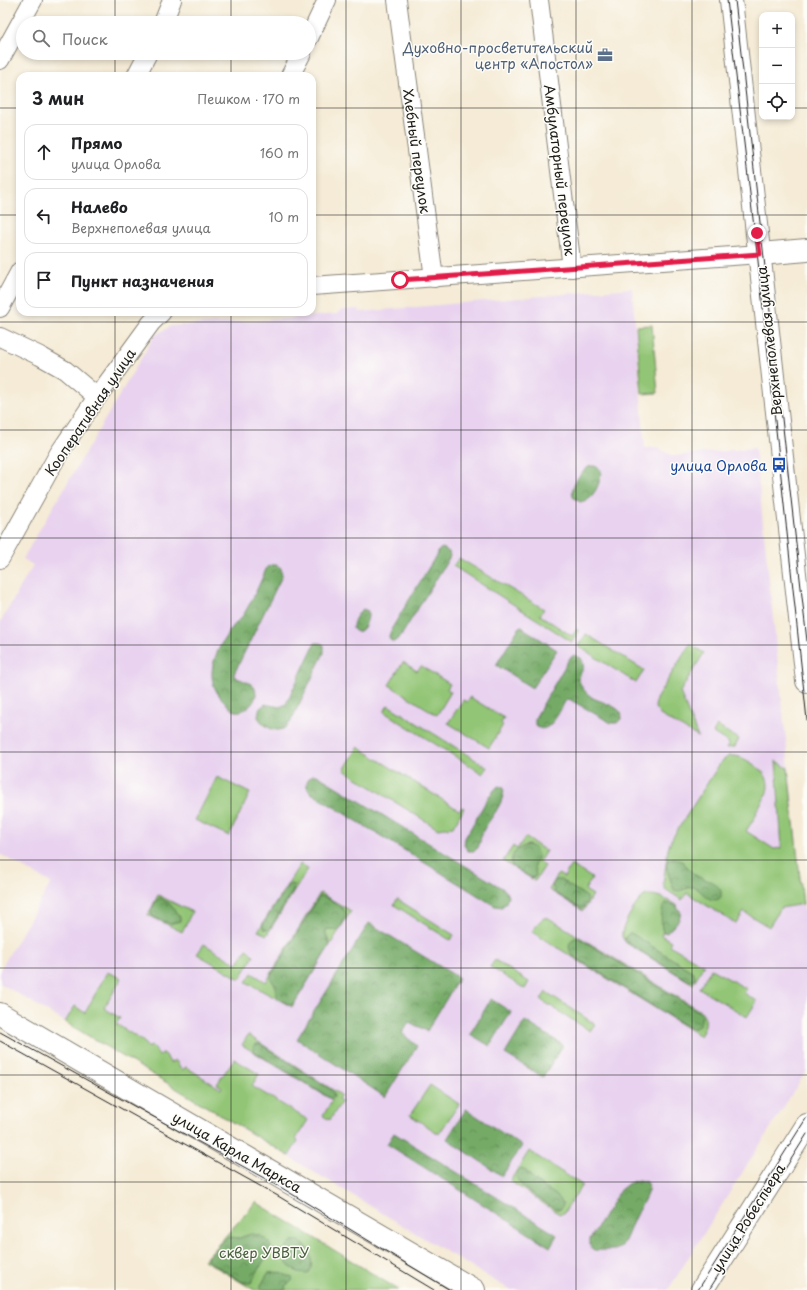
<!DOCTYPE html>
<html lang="ru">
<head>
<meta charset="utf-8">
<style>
	:root { --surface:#fff; --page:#f2f2f2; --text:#202124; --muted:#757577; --line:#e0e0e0 }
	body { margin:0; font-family:"Playpen Sans",sans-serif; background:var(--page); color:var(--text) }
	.controls { position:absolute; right:12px; top:12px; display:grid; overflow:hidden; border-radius:8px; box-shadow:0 2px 6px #0003 }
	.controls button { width:36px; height:36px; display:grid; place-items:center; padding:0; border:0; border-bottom:1px solid var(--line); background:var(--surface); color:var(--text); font:20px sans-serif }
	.stop { position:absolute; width:12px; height:12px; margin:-9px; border:3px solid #e11d48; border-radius:50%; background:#fff }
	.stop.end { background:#e11d48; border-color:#fff; box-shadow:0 1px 4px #0008 }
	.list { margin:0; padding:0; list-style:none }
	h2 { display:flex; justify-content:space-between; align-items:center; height:52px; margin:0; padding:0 16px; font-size:17px }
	h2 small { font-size:13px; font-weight:400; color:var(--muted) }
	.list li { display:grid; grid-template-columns:26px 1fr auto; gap:12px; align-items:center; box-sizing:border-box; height:56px; margin:0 8px 8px; padding:0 8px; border:1px solid var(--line); border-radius:12px }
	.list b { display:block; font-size:15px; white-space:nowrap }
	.list p { margin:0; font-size:13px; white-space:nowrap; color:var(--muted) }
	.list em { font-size:13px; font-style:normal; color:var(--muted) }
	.icon { flex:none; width:22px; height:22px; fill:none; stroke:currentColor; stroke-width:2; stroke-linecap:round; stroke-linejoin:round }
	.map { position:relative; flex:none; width:807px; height:1290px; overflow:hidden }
	.search { position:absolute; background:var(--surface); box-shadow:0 2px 6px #0003; left:16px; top:16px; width:300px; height:44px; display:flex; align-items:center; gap:10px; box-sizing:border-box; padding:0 14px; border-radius:22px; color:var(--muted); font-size:15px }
	.panel { position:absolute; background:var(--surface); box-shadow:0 2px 6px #0003; left:16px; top:72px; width:300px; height:244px; border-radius:12px }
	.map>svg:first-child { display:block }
	.built { fill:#e8d2ef }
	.green { fill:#92c575; stroke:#577048 }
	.forest { fill:url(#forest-crowns); stroke:#486341 }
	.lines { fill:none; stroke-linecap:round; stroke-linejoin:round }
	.street-casing { stroke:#888479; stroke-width:20 }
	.secondary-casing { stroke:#888479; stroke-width:24 }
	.street { stroke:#fff; stroke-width:18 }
	.secondary { stroke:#fff; stroke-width:22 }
	.tram { stroke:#1c1c1c; stroke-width:1 }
	.route { stroke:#e11d48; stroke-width:5 }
	.grid { fill:none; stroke:#1c1c1c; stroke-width:1; stroke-opacity:0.55 }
	.labels { text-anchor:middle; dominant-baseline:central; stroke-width:3; stroke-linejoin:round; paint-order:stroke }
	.service-label { font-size:14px; fill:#4e5e75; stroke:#fdfcf7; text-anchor:end }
	.street-label { font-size:14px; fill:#1c1c1c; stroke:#fdfcf7 }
	.transit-label { font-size:14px; fill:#164399; stroke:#fdfcf7; text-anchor:end }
	.park-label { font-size:14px; fill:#4b6040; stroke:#fdfcf7 }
</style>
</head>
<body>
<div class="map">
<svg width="807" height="1290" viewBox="0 0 807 1290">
	<defs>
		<pattern id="forest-crowns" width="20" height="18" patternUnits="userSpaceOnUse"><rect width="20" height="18" fill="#75aa66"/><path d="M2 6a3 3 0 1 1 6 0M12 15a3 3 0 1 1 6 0" fill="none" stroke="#5f8a53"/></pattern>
	</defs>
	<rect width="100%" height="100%" fill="#fdfcf7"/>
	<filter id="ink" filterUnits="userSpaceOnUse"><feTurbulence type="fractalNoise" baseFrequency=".025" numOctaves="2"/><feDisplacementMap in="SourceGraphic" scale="8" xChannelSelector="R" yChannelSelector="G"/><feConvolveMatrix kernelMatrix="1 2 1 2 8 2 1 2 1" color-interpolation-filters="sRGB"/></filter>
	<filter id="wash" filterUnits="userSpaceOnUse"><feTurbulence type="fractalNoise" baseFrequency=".012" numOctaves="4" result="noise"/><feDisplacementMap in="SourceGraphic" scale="16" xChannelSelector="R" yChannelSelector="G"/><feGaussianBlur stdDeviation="0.9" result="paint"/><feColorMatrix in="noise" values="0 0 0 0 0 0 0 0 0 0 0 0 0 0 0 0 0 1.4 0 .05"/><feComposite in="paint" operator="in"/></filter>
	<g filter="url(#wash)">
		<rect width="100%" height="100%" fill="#f5ebd6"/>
		<polygon class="built" points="632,288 645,448 659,447 660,449 673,456 755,448 807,938 807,1070 668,1290 510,1290 0,983 0,970 51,883 0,854 0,623 33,565 23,559 36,536 155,335 171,326 283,319 337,314 342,310 359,309 360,312"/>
		<g class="green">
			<polygon points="652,325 658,393 642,394 636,326"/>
			<polygon points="459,558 544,609 540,615 572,636 577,629 579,631 572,642 453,566"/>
			<polygon points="586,634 644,670 636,683 578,646"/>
			<polygon points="690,644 704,653 680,692 698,737 660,715 655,708 656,699"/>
			<polygon points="403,662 417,671 421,666 450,684 447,689 451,692 437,715 389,685"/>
			<polygon points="470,697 504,718 501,723 503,725 489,748 448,723 463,700 467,702"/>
			<polygon points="388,705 487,767 483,774 384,712"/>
			<polygon points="717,726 739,739 735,747 726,748 729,743 713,733"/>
			<polygon points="358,747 459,810 462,807 464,808 453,827 438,829 344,770"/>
			<path d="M729,756c10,-1 16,3 24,8 23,15 16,29 3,48l1,2 -11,17 28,18 8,-1 -6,-87 12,7 15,136 -22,4 -12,19 -25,-15 -8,12 -49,-31 -5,7 -17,-11 -2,-5 5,-35 3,-9 48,-75 3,-4z"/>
			<polygon points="217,777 250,793 229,836 195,820"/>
			<polygon points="525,837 546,851 539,862 545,866 535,881 503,861 513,846 517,849"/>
			<polygon points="300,864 308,869 267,935 258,931"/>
			<polygon points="571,865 592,878 585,890 593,895 583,911 549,890 558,874 564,877"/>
			<polygon points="320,893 351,911 292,1007 246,982 252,973 266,982"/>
			<polygon points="158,895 192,912 182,932 148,915"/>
			<path d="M646,895c13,-1 21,5 32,11l-17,29 10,6 -2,4 35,20 -11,19 -67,-41 -4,-6c-2,-9 15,-38 24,-42z"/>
			<polygon points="397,899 454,935 450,940 394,905"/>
			<path d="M547,917l155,95c6,8 3,16 -2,24l-168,-104c4,-6 7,-13 15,-15z"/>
			<polygon points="204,944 237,964 247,949 254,956 240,979 197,954"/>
			<polygon points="495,960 529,982 525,989 490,967"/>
			<polygon points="711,969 747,989 744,993 757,1001 747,1017 699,988"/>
			<polygon points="107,972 122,978 104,1008 120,1018 116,1024 143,1041 148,1048 151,1046 155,1048 159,1056 163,1053 166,1055 170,1063 175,1060 177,1062 182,1070 186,1067 221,1089 222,1087 217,1084 234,1059 259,1074 252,1086 308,1120 296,1139 298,1141 289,1156 65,1022 75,1006 85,1013"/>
			<polygon points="546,992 595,1024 590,1031 541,1000"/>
			<polygon points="248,1035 341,1095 338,1099 342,1101 330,1120 323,1116 332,1100 242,1045"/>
			<polygon points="430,1085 459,1104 439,1134 410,1115"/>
			<polygon points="529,1151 582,1185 564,1213 560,1214 556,1212 510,1181"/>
			<polygon points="256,1202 399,1290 254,1290 204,1260"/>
		</g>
		<g class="forest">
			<path d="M590,466h5l6,4c0,13 -7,30 -21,32l-7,-5c-3,-12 7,-24 17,-31z"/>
			<polygon points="443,548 449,552 450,556 448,560 401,636 394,642 390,640 389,636 392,628 440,549"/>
			<path d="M271,565h5l5,3 1,8 -48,98 1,3c6,3 15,5 19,10 8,12 -10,29 -21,23 -5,-3 -7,-8 -11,-11 -6,-7 -9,-13 -10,-22 -1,-19 12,-40 24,-54 3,-3 6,-6 8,-9 9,-15 16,-31 23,-47z"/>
			<path d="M363,609l5,2c1,8 -3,20 -11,21l-4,-3c-1,-7 4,-15 10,-20z"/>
			<polygon points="520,626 557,650 532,688 496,665"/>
			<path d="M315,643h5l4,2v8l-34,70c-2,2 -5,5 -7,6 -9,4 -21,-4 -25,-12l1,-8 6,-5 15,3 6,-3z"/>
			<path d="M574,655l7,3c6,11 0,11 -2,20 0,8 8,16 14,20 8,4 41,12 24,25h-6l-42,-24 -3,1c-6,10 -18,39 -31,25v-7l34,-59z"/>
			<path d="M313,775h4l188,115 3,6 -2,7 -4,4 -7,-1 -184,-113c-6,-6 -6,-14 2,-18z"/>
			<path d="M498,786l4,1 2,4c-2,16 -14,27 -21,40 -4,7 -1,16 -9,20h-6l-4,-6 1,-7 24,-42z"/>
			<path d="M529,845l6,3 3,7 -4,11 2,9 -2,3 -4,-1 -18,-11c-4,-10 7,-20 17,-21z"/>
			<path d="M674,858c12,3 12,9 20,16 9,7 21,5 27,17v6l-2,2c-11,4 -16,-7 -24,-12 -8,-1 -13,6 -21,3l-7,-20 -1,-5 2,-6z"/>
			<polygon points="556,880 561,880 587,897 587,902 583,908 578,907 555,893 552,885"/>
			<polygon points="289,884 294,885 293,891 270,928 268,930 264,929 263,928 263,924"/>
			<path d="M320,896c7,0 25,12 26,18l-6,16h-5l-7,-1 -2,1v5l4,9 -1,3 -35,57 -4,1 -9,-5 -5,-5v-8l-5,-8v-3z"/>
			<path d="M160,898l9,5 11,14v4l-10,3 -18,-8 -1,-3c1,-5 4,-13 9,-15z"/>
			<path d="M665,903c7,0 14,4 16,10l-2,7 -12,13 -4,-1c-3,-6 -2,-24 2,-29z"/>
			<polygon points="369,923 459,978 427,1031 409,1022 402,1033 417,1046 385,1097 297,1039"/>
			<polygon points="631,933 693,972 695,976 694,980 689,981 625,941 624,939 627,935"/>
			<path d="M575,938h4l120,74 3,3 -2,9 -4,4h-7l-116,-72c-5,-6 -6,-15 2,-18z"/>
			<polygon points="491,999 511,1012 490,1046 470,1034"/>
			<polygon points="525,1021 563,1045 543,1077 505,1054"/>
			<polygon points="255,1044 260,1044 331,1090 334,1094 334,1097 331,1099 328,1097 255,1052 253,1047"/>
			<polygon points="466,1109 522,1146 502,1176 447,1139"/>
			<polygon points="394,1133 557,1235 550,1247 387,1144"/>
			<path d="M521,1168c7,2 9,9 14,13 8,7 24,13 28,23l-2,5h-6l-26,-17 -7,-6 -6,-9 1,-5z"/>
			<path d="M638,1180l9,2c2,3 2,5 1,9 -3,10 -10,18 -14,28 -4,9 -7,20 -13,28 -5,4 -9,3 -15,3 -10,0 -17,3 -16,-11l30,-49 9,-7z"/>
			<path d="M251,1234c8,0 18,5 20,14l-20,35h-7l-37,-23 1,-4 18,-18 3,-1 10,1z"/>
			<path d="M292,1241c16,-3 25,23 16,33 -13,0 -26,-11 -25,-24z"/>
			<polygon points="279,1272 293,1278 292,1281 285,1286 286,1290 264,1290 261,1289 261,1285 268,1273"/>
		</g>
	</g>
	<g filter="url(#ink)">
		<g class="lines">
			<g class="street-casing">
				<g id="street">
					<polyline points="397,0 434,278"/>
					<polyline points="539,0 572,268"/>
					<polyline points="163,23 172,0"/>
					<polyline points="309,38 327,0"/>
					<polyline points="0,60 33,0"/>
					<polyline points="136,76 148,53"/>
					<polyline points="290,76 302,53"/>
					<polyline points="312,286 760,254"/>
					<polyline points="0,308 20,271"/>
					<polyline points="0,337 40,356 65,370 97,397"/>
					<polyline points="0,559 59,453 97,397 151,323 162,312"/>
				</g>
			</g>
			<g class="secondary-casing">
				<g id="secondary">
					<polyline points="731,0 807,681"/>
					<polyline points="760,254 807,250"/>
					<polyline points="0,1014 474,1290"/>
					<polyline points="702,1290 807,1125"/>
				</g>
			</g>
			<use href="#street" class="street"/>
			<use href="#secondary" class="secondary"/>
			<g class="tram">
				<polyline points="727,0 758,261 807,720"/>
				<polyline points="735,0 807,641"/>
				<polyline points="0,1032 282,1188 450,1290"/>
				<polyline points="0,1041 278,1196 434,1290"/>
				<polyline points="698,1290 807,1117"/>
				<polyline points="709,1290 807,1134"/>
			</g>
		</g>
	</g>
	<g class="lines" filter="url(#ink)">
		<polyline class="route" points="400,280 760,254 757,233"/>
	</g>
	<path class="grid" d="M115,0v23M231,0v23M346,0v1290M461,0v1290M576,0v1290M692,0v1290M115,53v23M231,53v23M0,108h20M312,108h450M792,108h15M0,215h20M312,215h495M115,312v978M231,312v978M0,322h807M0,430h807M0,538h807M0,645h807M0,752h807M0,860h807M0,968h807M0,1075h807M0,1182h807"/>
	<defs>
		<g id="office-bare" transform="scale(1.2)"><path d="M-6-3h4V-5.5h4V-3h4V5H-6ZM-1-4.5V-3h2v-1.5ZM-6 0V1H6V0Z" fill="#5c6f8a" stroke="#fdfcf7" stroke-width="2.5" paint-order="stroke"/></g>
		<g id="bus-bare" transform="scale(1.2)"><path d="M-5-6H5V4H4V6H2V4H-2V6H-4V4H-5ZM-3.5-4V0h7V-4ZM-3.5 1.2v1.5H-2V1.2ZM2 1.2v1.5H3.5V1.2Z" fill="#1a4fb4" stroke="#fdfcf7" stroke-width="2.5" paint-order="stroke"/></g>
	</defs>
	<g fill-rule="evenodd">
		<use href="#office-bare" x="605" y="55"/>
		<use href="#bus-bare" x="779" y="465"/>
	</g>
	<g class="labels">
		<g class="service-label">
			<text x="593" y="47">Духовно-просветительский<tspan x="593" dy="16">центр «Апостол»</tspan></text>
		</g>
		<g class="street-label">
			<text transform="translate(417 151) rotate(82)">Хлебный переулок</text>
			<text transform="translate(560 170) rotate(83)">Амбулаторный переулок</text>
			<text transform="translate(769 341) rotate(-96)">Верхнеполевая улица</text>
			<text transform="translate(90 412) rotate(-56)">Кооперативная улица</text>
			<text transform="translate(237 1152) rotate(30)">улица Карла Маркса</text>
			<text transform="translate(748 1218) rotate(-58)">улица Робеспьера</text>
		</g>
		<g class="transit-label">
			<text x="767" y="465">улица Орлова</text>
		</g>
		<g class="park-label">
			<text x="264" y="1252">сквер УВВТУ</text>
		</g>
	</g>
</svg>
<div class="controls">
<button>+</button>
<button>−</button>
<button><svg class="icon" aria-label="locate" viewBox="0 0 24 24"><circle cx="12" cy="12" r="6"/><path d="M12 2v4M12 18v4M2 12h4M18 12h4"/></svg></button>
</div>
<div class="stop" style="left:400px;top:280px"></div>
<div class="stop end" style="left:757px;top:233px"></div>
<div class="search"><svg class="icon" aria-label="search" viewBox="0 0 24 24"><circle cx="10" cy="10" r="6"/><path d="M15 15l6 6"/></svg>Поиск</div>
<section class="panel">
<h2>3 мин<small>Пешком · 170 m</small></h2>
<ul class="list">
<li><svg class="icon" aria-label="ahead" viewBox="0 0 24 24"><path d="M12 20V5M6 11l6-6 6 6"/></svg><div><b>Прямо</b><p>улица Орлова</p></div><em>160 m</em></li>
<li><svg class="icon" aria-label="left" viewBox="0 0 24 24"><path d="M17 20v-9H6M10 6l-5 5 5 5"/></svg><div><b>Налево</b><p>Верхнеполевая улица</p></div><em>10 m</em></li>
<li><svg class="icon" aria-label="arrive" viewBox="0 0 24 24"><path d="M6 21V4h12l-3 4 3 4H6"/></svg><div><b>Пункт назначения</b></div></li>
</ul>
</section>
</div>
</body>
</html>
